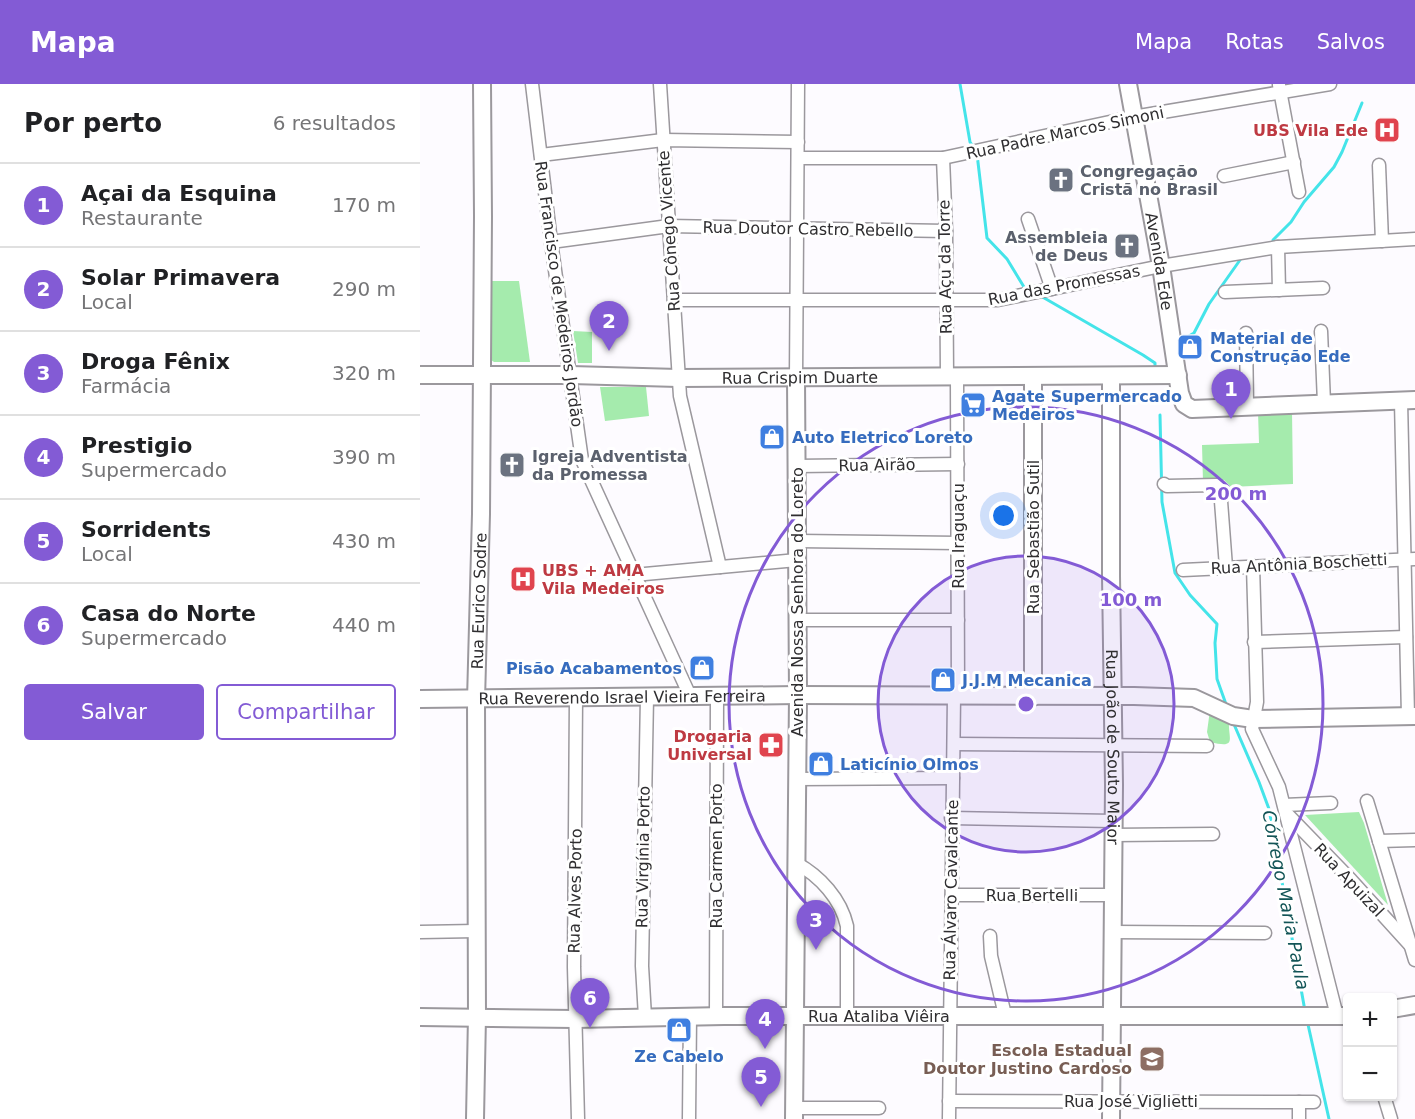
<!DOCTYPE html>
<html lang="pt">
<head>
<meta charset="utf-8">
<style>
	:root { --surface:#fff; --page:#f6f6f6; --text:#202124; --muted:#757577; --line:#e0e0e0; --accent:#835bd5 }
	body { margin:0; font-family:"DejaVu Sans",sans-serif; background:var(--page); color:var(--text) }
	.controls { position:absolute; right:18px; bottom:18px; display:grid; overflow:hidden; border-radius:6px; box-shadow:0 2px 4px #0004 }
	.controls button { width:54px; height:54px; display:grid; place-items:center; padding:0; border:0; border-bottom:2px solid var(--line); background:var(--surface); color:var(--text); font:30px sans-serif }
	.you { position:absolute; left:584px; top:432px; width:21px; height:21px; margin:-15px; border:4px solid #fff; border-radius:50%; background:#1a73e8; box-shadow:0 0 0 9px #1a73e833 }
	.badge { display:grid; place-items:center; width:39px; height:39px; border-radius:50%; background:var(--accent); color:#fff; font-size:20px; font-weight:700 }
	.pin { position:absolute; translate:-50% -50px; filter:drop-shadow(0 2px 3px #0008) }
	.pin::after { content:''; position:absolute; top:32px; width:21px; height:18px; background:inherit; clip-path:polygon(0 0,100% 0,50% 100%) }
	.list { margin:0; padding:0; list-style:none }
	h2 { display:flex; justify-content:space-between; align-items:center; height:78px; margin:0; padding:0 24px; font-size:26px }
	h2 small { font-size:20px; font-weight:400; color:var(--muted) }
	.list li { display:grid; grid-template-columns:39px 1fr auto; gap:18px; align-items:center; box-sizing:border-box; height:84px; padding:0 24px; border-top:2px solid var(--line) }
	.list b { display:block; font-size:22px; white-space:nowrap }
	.list p { margin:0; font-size:20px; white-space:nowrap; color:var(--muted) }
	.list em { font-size:20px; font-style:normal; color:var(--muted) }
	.actions { display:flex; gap:12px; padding:18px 24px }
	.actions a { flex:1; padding:14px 0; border:2px solid var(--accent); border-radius:6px; text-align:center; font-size:21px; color:var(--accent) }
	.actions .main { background:var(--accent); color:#fff }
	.map { position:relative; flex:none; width:995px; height:1035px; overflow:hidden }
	header { display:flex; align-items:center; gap:36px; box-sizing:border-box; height:84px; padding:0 30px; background:var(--accent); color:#fff }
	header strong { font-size:28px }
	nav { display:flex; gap:33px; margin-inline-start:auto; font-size:21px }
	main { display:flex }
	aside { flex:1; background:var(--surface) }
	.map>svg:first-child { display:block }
	.green { fill:#a5ebad }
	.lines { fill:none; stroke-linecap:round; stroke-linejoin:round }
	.stream { stroke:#44e4e9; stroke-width:3 }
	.street-casing { stroke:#9b989d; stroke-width:15 }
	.secondary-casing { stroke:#9b989d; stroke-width:20 }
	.street { stroke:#fff; stroke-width:12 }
	.secondary { stroke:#fff; stroke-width:16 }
	.ring { fill:none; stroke:#835bd5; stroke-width:3 }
	.labels { text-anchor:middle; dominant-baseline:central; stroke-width:6; stroke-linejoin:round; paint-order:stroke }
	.health-label { font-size:16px; font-weight:bold; fill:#be3a42; stroke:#fff; text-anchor:end }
	.street-label { font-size:16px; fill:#2f2e30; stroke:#fff }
	.worship-label { font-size:16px; font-weight:bold; fill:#5b616d; stroke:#fff; text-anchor:start }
	.shop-label { font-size:16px; font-weight:bold; fill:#366cbe; stroke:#fff; text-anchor:start }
	.education-label { font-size:16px; font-weight:bold; fill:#785e54; stroke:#fff; text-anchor:end }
	.water-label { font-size:18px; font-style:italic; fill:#135557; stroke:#fff }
	.centre { fill:#835bd5; stroke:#fff; stroke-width:3 }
	.ring-label { font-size:18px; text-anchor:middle; font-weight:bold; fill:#835bd5; stroke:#fff; stroke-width:6; stroke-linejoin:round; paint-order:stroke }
</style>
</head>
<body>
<header>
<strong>Mapa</strong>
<nav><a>Mapa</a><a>Rotas</a><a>Salvos</a></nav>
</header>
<main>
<aside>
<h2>Por perto<small>6 resultados</small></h2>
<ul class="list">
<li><span class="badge">1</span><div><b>Açai da Esquina</b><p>Restaurante</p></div><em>170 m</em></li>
<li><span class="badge">2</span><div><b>Solar Primavera</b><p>Local</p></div><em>290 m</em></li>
<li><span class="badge">3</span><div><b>Droga Fênix</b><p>Farmácia</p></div><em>320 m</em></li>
<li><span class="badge">4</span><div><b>Prestigio</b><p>Supermercado</p></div><em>390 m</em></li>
<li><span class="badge">5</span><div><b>Sorridents</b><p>Local</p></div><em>430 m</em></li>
<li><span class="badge">6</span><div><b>Casa do Norte</b><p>Supermercado</p></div><em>440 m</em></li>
</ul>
<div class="actions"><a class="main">Salvar</a><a>Compartilhar</a></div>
</aside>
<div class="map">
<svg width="995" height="1035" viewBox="0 0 995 1035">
	<rect width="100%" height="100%" fill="#fdfbff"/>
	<g class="green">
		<polygon points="72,197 99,197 110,278 74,278 71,276"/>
		<polygon points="153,247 172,248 172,279 158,279"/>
		<polygon points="180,303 226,303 229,332 185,337"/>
		<polygon points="872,327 873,400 811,403 804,396 783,398 782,361 839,359 838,328"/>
		<path d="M790,626l19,12c-1,17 9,27 -19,20l-3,-10z"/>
		<polygon points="939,728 944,739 968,821 885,731"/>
	</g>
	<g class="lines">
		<g class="stream">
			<polyline points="540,0 550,58 554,64"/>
			<polyline points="557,70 567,154 587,175 604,203 608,205"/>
			<polyline points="853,156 871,138 884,118 914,83 922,68 942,19"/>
			<polyline points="619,211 723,271 735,279 735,282"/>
			<polyline points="764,255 774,249 789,220 820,176"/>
			<polyline points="740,331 742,418 755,489 770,511 797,540 795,559 797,595 807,623"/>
			<polyline points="813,638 839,698 849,725 885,927"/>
			<polyline points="887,936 909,1035"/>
		</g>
		<g class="street-casing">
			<g id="street">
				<polyline points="112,0 131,158 162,376 270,612"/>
				<polyline points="240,0 260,312 300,483"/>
				<polyline points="859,1 879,108"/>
				<polyline points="121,71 243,56 378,58"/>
				<polyline points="378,74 523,74 713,33 910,0"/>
				<polyline points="523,74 526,147 527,292"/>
				<polyline points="959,81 962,157"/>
				<polyline points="804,92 874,78"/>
				<polyline points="608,135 632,205"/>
				<polyline points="131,158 249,142 526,147"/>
				<polyline points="858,163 859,206"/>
				<polyline points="805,208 903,204"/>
				<polyline points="254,216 578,216 741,182 858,163 995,155"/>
				<polyline points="901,247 904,319"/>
				<polyline points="826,249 827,322"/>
				<polyline points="537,292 538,612"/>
				<polyline points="376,294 378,0"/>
				<polyline points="981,317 988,632"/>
				<polyline points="377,382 538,380"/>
				<polyline points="744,400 747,402 797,401 800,404 806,483"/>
				<polyline points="378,457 538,459"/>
				<polyline points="833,482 837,618 832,645 859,703 917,932"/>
				<polyline points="763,486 995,475"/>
				<polyline points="214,491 377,476"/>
				<polyline points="377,536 538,536"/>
				<polyline points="834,558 986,553"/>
				<polyline points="156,614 154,883 158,1035"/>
				<polyline points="534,660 787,662"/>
				<polyline points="377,695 533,694"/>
				<polyline points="947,717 995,876"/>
				<polyline points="864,721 911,719"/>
				<polyline points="868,731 931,796 990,861"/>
				<polyline points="531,734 693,737"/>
				<polyline points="693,751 793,750"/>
				<polyline points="959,757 995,756"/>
				<path d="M376,779c24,13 45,36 51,63v90"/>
				<polyline points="532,811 693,811"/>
				<polyline points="0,848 56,847"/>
				<polyline points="693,848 845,849"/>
				<polyline points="570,852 571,872 585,931"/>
				<polyline points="296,932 297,612"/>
				<polyline points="225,933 222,882 227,613"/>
				<polyline points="964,1012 971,1035"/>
				<polyline points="529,1017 894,1018"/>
				<polyline points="879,1018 879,1035"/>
				<polyline points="374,1024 459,1024"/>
				<polyline points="269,1035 270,932"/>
				<polyline points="529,1035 534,612"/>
			</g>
		</g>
		<g class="secondary-casing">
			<g id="secondary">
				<path id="s1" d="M708,0l33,182 19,127 4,11 8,5 223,-9"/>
				<path id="s2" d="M0,291h151l107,3 500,-3"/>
				<path id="s3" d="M691,293v199l3,209 -3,334"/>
				<polyline points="613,613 613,292"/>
				<path id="s4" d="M0,615l378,-4 336,1 60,2 39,18 20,3 162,-3"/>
				<polyline points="972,925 995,921"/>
				<path id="s5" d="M0,933l155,2 149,-3h624"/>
				<path id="s6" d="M55,1035l2,-103 -1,-316 5,-186 2,-298 -1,-132"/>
				<polyline points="374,1035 378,611 376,294"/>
			</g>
		</g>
		<use href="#street" class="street"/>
		<use href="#secondary" class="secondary"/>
	</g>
	<circle cx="606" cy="620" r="148" fill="#835bd5" fill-opacity=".12"/>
	<g class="ring">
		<circle cx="606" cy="620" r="148"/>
		<circle cx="606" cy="620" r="297"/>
	</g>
	<defs>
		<g id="hospital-square" transform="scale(1.35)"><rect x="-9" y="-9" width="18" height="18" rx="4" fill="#e0444e" stroke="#fff"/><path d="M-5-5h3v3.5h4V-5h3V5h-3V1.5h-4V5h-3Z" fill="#fff"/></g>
		<g id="church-square" transform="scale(1.35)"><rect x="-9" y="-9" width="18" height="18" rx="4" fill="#6b7280" stroke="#fff"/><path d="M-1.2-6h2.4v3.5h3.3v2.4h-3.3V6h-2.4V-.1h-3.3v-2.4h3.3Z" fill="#fff"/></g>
		<g id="shop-square" transform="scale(1.35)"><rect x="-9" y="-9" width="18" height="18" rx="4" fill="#3f7fe0" stroke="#fff"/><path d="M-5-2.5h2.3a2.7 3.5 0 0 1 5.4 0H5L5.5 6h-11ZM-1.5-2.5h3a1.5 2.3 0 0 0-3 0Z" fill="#fff"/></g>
		<g id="supermarket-square" transform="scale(1.35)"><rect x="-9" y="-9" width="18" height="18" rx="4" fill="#3f7fe0" stroke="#fff"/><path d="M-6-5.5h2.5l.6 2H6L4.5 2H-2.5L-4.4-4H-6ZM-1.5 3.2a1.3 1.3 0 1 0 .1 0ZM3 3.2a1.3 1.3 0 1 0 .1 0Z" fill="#fff"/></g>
		<g id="pharmacy-square" transform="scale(1.35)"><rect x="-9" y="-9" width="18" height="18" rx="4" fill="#e0444e" stroke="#fff"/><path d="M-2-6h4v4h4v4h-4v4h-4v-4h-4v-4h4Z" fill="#fff"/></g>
		<g id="school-square" transform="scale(1.35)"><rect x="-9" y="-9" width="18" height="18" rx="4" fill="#8d6e63" stroke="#fff"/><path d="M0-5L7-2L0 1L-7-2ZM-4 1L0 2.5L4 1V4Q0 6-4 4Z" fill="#fff"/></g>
	</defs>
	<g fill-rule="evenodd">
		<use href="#hospital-square" x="967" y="46"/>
		<use href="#church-square" x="641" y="96"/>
		<use href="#church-square" x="707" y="162"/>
		<use href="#shop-square" x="770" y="263"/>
		<use href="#supermarket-square" x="553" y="321"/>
		<use href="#shop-square" x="352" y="353"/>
		<use href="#church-square" x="92" y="381"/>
		<use href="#hospital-square" x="103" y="495"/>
		<use href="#shop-square" x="282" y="584"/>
		<use href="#shop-square" x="523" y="596"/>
		<use href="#pharmacy-square" x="351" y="661"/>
		<use href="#shop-square" x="401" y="680"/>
		<use href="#shop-square" x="259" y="946"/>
		<use href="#school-square" x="732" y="975"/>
	</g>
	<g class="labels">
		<g class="health-label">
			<text x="948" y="46">UBS Vila Ede</text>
			<text x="122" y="486" text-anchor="start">UBS + AMA<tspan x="122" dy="18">Vila Medeiros</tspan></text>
			<text x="332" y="652">Drogaria<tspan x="332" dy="18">Universal</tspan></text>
		</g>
		<g class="street-label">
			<text transform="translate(645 49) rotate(-12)">Rua Padre Marcos Simoni</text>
			<text transform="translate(388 145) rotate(1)">Rua Doutor Castro Rebello</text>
			<text transform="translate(249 147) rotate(-94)">Rua Cônego Vicente</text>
			<text stroke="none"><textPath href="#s1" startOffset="180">Avenida Ede</textPath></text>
			<text transform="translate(525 183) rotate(-91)">Rua Açu da Torre</text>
			<text transform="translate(644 201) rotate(-11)">Rua das Promessas</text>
			<text transform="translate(139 210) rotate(82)">Rua Francisco de Medeiros Jordão</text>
			<text stroke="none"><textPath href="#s2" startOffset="380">Rua Crispim Duarte</textPath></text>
			<text transform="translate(457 381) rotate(-1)">Rua Airão</text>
			<text transform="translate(538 452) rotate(-90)">Rua Iraguaçu</text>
			<text transform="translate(613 453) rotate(-90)">Rua Sebastião Sutil</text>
			<text transform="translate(879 480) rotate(-3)">Rua Antônia Boschetti</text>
			<text stroke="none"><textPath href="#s6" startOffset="518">Rua Eurico Sodre</textPath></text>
			<text transform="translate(377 518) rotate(-90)">Avenida Nossa Senhora do Loreto</text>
			<text stroke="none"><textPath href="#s4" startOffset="202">Rua Reverendo Israel Vieira Ferreira</textPath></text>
			<text stroke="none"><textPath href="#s3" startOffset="370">Rua João de Souto Maior</textPath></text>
			<text transform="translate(296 772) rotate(-90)">Rua Carmen Porto</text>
			<text transform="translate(223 773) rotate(-89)">Rua Virgínia Porto</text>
			<text transform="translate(929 796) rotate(47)">Rua Apuizal</text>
			<text transform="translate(531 806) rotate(-89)">Rua Álvaro Cavalcante</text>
			<text transform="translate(155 807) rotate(-89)">Rua Alves Porto</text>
			<text x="612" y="811">Rua Bertelli</text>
			<text stroke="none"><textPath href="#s5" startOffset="459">Rua Ataliba Viêira</textPath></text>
			<text x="711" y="1017">Rua José Viglietti</text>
		</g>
		<g class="worship-label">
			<text x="660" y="87">Congregação<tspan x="660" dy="18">Cristã no Brasil</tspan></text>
			<text x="688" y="153" text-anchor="end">Assembleia<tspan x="688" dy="18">de Deus</tspan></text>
			<text x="112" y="372">Igreja Adventista<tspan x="112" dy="18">da Promessa</tspan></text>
		</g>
		<g class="shop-label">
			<text x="790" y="254">Material de<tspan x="790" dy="18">Construção Ede</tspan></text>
			<text x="572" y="312">Agate Supermercado<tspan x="572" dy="18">Medeiros</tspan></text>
			<text x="372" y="353">Auto Eletrico Loreto</text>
			<text x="262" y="584" text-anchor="end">Pisão Acabamentos</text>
			<text x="542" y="596">J.J.M Mecanica</text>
			<text x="420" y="680">Laticínio Olmos</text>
			<text x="259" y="972" text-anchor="middle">Ze Cabelo</text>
		</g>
		<g class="education-label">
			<text x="712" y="966">Escola Estadual<tspan x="712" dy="18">Doutor Justino Cardoso</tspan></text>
		</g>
		<g class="water-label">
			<text transform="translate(866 816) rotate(79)">Córrego Maria Paula</text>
		</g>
	</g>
	<circle cx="606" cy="620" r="9" class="centre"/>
	<g class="ring-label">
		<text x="816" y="416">200 m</text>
		<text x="711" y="522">100 m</text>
	</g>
</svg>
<div class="controls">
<button>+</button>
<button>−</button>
</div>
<div class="you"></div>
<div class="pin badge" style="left:811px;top:335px">1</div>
<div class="pin badge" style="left:189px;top:267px">2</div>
<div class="pin badge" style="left:396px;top:866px">3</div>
<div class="pin badge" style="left:345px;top:965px">4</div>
<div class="pin badge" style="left:341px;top:1023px">5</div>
<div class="pin badge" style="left:170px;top:944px">6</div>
</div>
</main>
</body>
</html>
